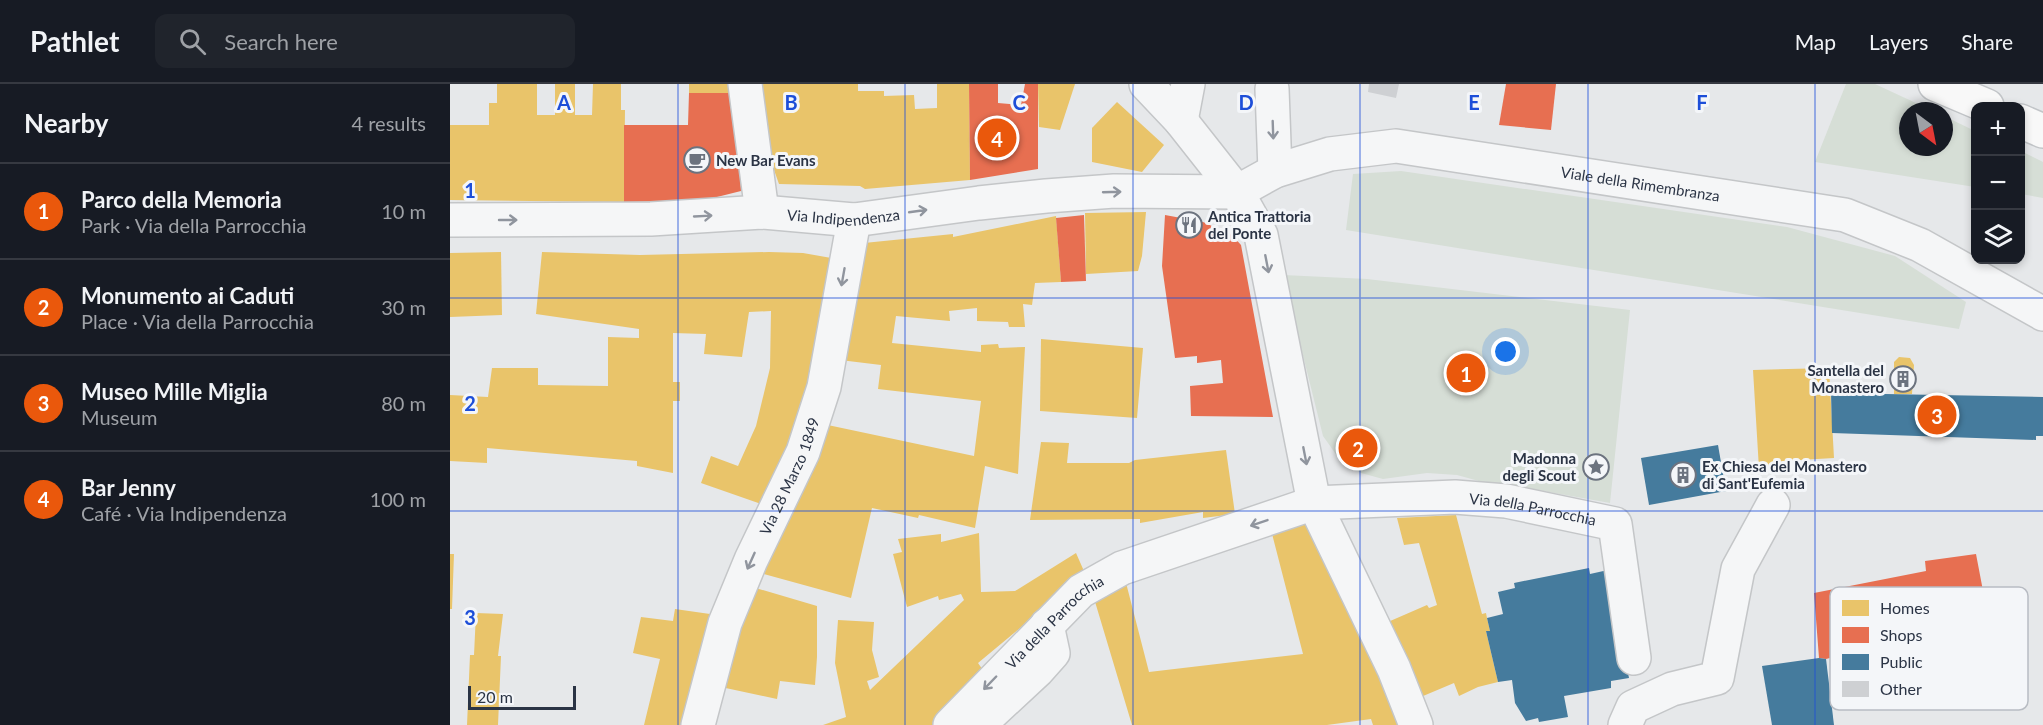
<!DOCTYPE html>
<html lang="en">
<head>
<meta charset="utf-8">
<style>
	:root { --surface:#171b24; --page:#20242c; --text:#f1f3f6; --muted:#9ea1a6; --line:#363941; --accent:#ea580c }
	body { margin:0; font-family:Lato,sans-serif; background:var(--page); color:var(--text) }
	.controls { position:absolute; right:18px; top:18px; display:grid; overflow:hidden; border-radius:12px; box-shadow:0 3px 9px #0003 }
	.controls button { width:54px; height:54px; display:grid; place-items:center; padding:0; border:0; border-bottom:2px solid var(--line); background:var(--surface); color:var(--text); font:30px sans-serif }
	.compass { position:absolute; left:1449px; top:18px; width:54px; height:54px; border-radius:50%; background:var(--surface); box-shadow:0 3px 9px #0003; rotate:148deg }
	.scale { position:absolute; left:18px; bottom:15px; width:108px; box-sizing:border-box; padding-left:6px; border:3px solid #2b3445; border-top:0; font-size:16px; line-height:21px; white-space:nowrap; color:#2b3445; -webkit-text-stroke:4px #f4f6f9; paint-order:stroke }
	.you { position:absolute; left:1056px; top:268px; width:21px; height:21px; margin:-15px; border:4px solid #fff; border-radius:50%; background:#1a73e8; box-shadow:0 0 0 9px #1a73e833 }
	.badge { display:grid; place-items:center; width:39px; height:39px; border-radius:50%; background:var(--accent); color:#fff; font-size:20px; font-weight:700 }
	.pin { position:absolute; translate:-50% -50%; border:3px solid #fff; box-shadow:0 2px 6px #0006 }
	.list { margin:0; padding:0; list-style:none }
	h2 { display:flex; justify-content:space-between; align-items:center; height:78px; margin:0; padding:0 24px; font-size:26px }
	h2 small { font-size:20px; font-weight:400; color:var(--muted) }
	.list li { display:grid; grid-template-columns:39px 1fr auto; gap:18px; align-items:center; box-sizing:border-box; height:96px; padding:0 24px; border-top:2px solid var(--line) }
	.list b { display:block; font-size:22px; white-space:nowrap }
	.list p { margin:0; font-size:20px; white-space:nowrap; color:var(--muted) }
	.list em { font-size:20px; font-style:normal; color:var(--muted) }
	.icon { flex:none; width:33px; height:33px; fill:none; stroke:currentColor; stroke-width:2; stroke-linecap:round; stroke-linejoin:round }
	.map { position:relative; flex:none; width:1593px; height:641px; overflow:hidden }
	header { display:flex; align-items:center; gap:36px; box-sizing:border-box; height:84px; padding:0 30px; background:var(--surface); border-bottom:2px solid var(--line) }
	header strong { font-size:28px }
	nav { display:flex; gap:33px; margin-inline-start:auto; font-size:21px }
	.search { width:420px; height:54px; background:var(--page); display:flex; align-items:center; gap:15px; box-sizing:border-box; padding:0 21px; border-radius:12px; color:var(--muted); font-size:22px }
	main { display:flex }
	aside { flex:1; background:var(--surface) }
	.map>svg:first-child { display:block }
	.green { fill:#d6ded6 }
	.homes { fill:#e9c46a }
	.shops { fill:#e76f51 }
	.public { fill:#457b9d }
	.building { fill:#ced0d3 }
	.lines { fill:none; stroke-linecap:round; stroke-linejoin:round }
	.minor-casing { stroke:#c4c6c8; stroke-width:36 }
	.major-casing { stroke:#c2c5c8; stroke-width:36 }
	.minor { stroke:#f5f6f7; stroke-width:33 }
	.major { stroke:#f8f8f8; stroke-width:33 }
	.oneway { stroke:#90959e }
	.grid { fill:none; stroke:#1d4ed8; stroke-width:1.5; stroke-opacity:0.55 }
	.labels { text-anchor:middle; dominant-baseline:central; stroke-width:6; stroke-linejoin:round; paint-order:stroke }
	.poi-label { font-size:15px; font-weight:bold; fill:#2b3445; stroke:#f4f6f9; text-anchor:start }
	.street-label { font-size:15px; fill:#2b3445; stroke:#f4f6f9 }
	.key { fill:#f4f6f9; stroke:#b8bcc3; stroke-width:1.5 }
	.key-label { font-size:16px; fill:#2b3445 }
	.grid-label { font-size:20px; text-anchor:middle; font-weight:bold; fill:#1d4ed8; stroke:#f4f6f9; stroke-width:6; stroke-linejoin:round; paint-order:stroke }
</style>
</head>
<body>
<header>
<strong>Pathlet</strong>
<div class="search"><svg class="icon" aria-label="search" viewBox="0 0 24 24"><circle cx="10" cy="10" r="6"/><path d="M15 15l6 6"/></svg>Search here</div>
<nav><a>Map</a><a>Layers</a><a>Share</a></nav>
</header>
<main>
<aside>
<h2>Nearby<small>4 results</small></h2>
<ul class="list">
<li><span class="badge">1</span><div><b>Parco della Memoria</b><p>Park · Via della Parrocchia</p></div><em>10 m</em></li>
<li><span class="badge">2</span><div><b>Monumento ai Caduti</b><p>Place · Via della Parrocchia</p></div><em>30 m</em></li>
<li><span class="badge">3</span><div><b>Museo Mille Miglia</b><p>Museum</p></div><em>80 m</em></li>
<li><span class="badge">4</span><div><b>Bar Jenny</b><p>Café · Via Indipendenza</p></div><em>100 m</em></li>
</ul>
</aside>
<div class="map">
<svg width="1593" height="641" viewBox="0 0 1593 641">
	<rect width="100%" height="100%" fill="#e6e8ea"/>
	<g class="green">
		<polygon points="1396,0 1425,0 1483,27 1458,27 1458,63 1494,63 1494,32 1525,47 1525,103 1365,78"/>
		<polygon points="1571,67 1593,78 1593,114 1571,110"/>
		<polygon points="951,87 1337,143 1445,172 1516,218 1509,245 896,146 903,90"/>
		<polygon points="833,191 917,195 1180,226 1160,419 1066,402 1047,402 1007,391 977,389 933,395 911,389 890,376 873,352"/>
	</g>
	<g class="homes">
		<polygon points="47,0 87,0 87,31 105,31 105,0 125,0 125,31 142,31 143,0 171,0 171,26 175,26 174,118 0,116 0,41 39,41 39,19 47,19"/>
		<rect x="239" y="0" width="40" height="9"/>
		<polygon points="308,0 408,0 408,7 434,7 434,12 464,11 465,25 487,24 487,0 519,0 520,96 415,105 410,102 329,100 313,55"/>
		<polygon points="588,0 625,0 610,46 589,43"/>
		<polygon points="667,18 714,61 692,88 642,78 642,44"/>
		<polygon points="696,128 692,172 688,187 636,190 635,129"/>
		<polygon points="606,132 611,198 585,199 582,221 573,220 575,243 559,243 558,238 527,237 527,224 499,227 500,237 446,232 442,259 531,268 531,261 548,260 549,264 575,263 568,390 535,382 525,444 469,431 468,434 422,424 401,514 307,488 373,340 524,372 531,317 428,305 431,281 390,276 414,159 503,150 503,153"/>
		<polygon points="51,168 52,231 0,233 0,169"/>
		<polygon points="92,168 190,171 319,168 353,169 387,175 364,292 317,422 251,399 261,372 288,382 306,342 320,284 321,227 299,228 292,273 254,270 256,250 223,249 223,298 230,298 230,317 223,317 223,389 187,382 187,377 37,364 37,379 0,377 0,311 38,313 42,284 88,284 88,301 158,302 158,253 189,254 189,245 86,230"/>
		<polygon points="591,255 693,264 687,334 590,327"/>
		<polygon points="1449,273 1460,274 1464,281 1462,310 1444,310 1444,278"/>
		<polygon points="1379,284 1384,374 1333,377 1333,383 1309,385 1303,286"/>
		<polygon points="591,358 619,359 617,379 679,379 685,376 776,366 785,430 753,434 753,428 690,439 690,435 580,436"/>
		<polygon points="1006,431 1032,530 1036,529 1037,534 1040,547 1036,547 1048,598 1028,603 1009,612 1004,599 966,615 931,541 977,521 979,524 987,521 969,459 954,461 947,434"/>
		<polygon points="861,436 954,641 923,641 921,635 877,641 682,641 643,511 675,495 699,588 853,570 820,442"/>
		<polygon points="529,449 531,508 565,507 626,469 637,494 593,525 528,579 535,589 490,641 373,641 396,633 385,579 388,536 424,538 422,566 429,593 417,597 420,606 514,516 511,510 489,516 488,512 457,523 443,470 452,468 448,455 491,450 491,458"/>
		<polygon points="0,470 4,470 2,525 0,525"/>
		<polygon points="299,502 367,522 367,573 365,601 330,597 327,615 271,603"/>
		<polygon points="225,525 267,531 240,641 194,641 210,575 183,569 191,533 223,537"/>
		<polygon points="26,529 53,530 48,572 51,572 48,641 17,641 20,571 24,571"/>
	</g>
	<g class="shops">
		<polygon points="519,0 548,0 548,19 571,21 575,0 588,0 588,85 520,96"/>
		<polygon points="1056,0 1106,0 1101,46 1049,41"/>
		<polygon points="239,9 279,9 289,65 291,107 255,116 174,118 174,41 238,41"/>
		<polygon points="634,131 636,197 611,198 606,134"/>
		<polygon points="715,131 753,138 782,151 791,161 823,333 741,332 740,302 773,299 771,276 747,279 747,272 725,274 712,182"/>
		<polygon points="1526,470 1538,533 1532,534 1536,552 1511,559 1506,541 1376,575 1369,574 1364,509 1476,487 1475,477"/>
	</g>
	<g class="public">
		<polygon points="1381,309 1593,313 1593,352 1586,352 1586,356 1382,349"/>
		<polygon points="1268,361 1276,407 1199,421 1191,374"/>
		<polygon points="1139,484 1140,490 1158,486 1179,594 1161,597 1161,604 1114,612 1118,633 1089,638 1088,634 1076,637 1065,619 1062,596 1048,598 1036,547 1040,547 1037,534 1053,530 1048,508 1065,504 1064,499"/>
		<polygon points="1369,574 1376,575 1384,641 1322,641 1312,582"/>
	</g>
	<polygon class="building" points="919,0 949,0 946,14 918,8"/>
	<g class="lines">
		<g class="minor-casing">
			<g id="minor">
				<polyline points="295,0 312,128"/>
				<polyline points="696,0 731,37 787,108 811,151 864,419 944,585 966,641"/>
				<polyline points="822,5 825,87"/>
				<polyline points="731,37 738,0"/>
				<path id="s1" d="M0,136l201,-1 111,-7 92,8 125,-17 67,-7 68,-5 123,1 38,-21 55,-17 66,-8 449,69 75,30 123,69"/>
				<path id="s2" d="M248,641l27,-102 26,-63 52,-108 21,-65 30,-167"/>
				<path id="s3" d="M500,641l131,-134 41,-23 192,-65 141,-6 51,4 109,23 19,134"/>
				<polyline points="533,641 533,637 587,587 603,569 597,541"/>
				<polyline points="1175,641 1183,623 1222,605 1267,594 1288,485 1323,421"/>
			</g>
		</g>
		<g class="major-casing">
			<g id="major">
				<polyline points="1485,0 1537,22"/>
				<polyline points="1570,37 1593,47"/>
			</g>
		</g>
		<use href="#minor" class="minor"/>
		<use href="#major" class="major"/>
	</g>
	<defs><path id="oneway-shaft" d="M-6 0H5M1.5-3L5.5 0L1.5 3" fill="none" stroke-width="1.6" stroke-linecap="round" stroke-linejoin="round" transform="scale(1.5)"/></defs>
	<g class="oneway">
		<use href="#oneway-shaft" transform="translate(823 46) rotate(88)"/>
		<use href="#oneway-shaft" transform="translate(662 108) rotate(-2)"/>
		<use href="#oneway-shaft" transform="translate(468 127) rotate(-8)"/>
		<use href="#oneway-shaft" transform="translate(253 132) rotate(-3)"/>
		<use href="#oneway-shaft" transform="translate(58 136)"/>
		<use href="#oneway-shaft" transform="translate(817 180) rotate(79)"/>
		<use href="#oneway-shaft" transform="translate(393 193) rotate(100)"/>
		<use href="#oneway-shaft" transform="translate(855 372) rotate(79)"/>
		<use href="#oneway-shaft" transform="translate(809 439) rotate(161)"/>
		<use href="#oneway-shaft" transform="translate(301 477) rotate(114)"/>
		<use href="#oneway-shaft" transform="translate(540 599) rotate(134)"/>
	</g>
	<path class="grid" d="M228,0v641M455,0v641M683,0v641M910,0v641M1138,0v641M1365,0v641M0,214h1593M0,427h1593"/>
	<defs>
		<g id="cafe-ring" transform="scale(1.35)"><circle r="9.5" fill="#f4f6f9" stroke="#6c737f" stroke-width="1.5"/><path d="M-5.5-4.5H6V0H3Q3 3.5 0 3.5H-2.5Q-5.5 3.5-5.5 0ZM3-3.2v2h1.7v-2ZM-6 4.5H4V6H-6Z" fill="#6c737f"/></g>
		<g id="restaurant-ring" transform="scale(1.35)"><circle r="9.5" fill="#f4f6f9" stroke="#6c737f" stroke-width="1.5"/><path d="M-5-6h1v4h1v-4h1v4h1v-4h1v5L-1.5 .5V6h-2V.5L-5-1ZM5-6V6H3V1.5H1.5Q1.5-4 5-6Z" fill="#6c737f"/></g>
		<g id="building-ring" transform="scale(1.35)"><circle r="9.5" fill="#f4f6f9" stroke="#6c737f" stroke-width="1.5"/><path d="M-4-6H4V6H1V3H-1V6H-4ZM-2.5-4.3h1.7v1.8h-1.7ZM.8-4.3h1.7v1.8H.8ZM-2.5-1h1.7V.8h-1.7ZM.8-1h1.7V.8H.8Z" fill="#6c737f"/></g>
		<g id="sight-ring" transform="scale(1.35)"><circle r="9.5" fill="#f4f6f9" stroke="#6c737f" stroke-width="1.5"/><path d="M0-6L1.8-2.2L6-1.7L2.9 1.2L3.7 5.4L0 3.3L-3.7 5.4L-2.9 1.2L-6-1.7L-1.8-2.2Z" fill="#6c737f"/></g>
	</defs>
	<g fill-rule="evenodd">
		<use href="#cafe-ring" x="247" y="76"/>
		<use href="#restaurant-ring" x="739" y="141"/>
		<use href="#building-ring" x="1453" y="295"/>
		<use href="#sight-ring" x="1146" y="383"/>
		<use href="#building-ring" x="1233" y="391"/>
	</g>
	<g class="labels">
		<g class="poi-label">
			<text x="266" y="76">New Bar Evans</text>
			<text x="758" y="132">Antica Trattoria<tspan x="758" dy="17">del Ponte</tspan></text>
			<text x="1434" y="286" text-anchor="end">Santella del<tspan x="1434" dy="17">Monastero</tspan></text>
			<text x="1126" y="374" text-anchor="end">Madonna<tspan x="1126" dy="17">degli Scout</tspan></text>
			<text x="1252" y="382">Ex Chiesa del Monastero<tspan x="1252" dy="17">di Sant'Eufemia</tspan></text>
		</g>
		<g class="street-label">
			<text stroke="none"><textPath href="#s1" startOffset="1204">Viale della Rimembranza</textPath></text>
			<text stroke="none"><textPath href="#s1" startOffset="394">Via Indipendenza</textPath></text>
			<text stroke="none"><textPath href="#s2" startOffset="266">Via 28 Marzo 1849</textPath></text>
			<text stroke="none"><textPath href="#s3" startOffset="657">Via della Parrocchia</textPath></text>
			<text stroke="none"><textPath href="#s3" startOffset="147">Via della Parrocchia</textPath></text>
		</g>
	</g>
	<rect x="1380" y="503" width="198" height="123" rx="9" class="key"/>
	<rect x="1392" y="516" width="27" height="16" fill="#e9c46a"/>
	<rect x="1392" y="543" width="27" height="16" fill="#e76f51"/>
	<rect x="1392" y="570" width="27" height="16" fill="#457b9d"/>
	<rect x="1392" y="597" width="27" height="16" fill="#ced0d3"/>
	<g class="key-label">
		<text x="1430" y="530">Homes</text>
		<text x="1430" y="557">Shops</text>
		<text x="1430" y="584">Public</text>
		<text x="1430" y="611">Other</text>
	</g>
	<g class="grid-label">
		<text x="114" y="26">A</text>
		<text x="341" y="26">B</text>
		<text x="569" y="26">C</text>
		<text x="796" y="26">D</text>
		<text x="1024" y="26">E</text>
		<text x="1252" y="26">F</text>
		<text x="20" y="114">1</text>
		<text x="20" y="327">2</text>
		<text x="20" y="541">3</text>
	</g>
</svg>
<div class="controls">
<button>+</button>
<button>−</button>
<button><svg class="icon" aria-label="layers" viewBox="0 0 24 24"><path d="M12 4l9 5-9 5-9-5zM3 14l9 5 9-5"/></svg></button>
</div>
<svg class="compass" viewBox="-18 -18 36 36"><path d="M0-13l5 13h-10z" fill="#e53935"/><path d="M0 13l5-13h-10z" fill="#9ea1a6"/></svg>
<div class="scale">20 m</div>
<div class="you"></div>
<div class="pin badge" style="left:1016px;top:289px">1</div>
<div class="pin badge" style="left:908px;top:364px">2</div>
<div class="pin badge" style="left:1487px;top:331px">3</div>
<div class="pin badge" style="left:547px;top:54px">4</div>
</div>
</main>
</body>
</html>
